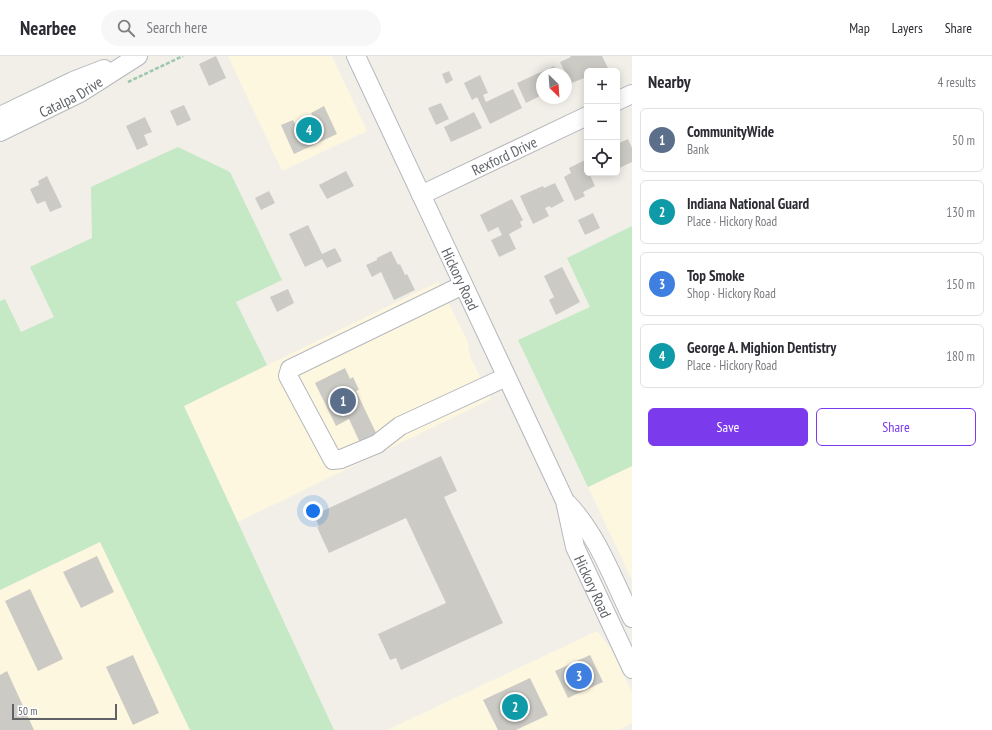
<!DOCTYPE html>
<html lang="en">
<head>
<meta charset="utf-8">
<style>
	:root { --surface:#fff; --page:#f7f7f7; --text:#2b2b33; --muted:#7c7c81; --line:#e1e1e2; --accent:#7c3aed }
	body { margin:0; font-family:"PT Sans Narrow",sans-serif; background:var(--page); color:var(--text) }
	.controls { position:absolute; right:12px; top:12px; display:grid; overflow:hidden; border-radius:6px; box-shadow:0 2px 10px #0003 }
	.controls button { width:36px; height:36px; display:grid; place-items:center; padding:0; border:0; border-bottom:1px solid var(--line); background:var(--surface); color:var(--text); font:20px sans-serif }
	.compass { position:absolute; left:536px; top:12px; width:36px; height:36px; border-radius:50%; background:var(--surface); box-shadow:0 2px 10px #0003; rotate:155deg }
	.scale { position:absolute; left:12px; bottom:10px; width:105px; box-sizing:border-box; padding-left:4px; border:2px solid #5f6368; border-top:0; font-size:11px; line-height:14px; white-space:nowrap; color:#5f6368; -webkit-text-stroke:3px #fff; paint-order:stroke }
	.you { position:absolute; left:313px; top:455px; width:14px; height:14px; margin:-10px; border:3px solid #fff; border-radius:50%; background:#1a73e8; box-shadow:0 0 0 6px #1a73e833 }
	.badge { display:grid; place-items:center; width:26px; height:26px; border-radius:50%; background:var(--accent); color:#fff; font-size:13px; font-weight:700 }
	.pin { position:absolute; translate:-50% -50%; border:2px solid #fff; box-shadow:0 1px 4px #0006 }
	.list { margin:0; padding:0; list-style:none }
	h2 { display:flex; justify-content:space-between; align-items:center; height:52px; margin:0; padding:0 16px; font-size:17px }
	h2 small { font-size:13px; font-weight:400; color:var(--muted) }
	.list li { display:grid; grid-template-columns:26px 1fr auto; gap:12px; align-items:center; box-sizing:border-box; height:64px; margin:0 8px 8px; padding:0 8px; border:1px solid var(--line); border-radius:6px }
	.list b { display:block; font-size:15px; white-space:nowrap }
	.list p { margin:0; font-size:13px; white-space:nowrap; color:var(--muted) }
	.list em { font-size:13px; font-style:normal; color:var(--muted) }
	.actions { display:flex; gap:8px; padding:12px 16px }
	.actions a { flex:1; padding:9px 0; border:1px solid var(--accent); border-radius:6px; text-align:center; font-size:14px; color:var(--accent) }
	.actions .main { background:var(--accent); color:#fff }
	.icon { flex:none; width:22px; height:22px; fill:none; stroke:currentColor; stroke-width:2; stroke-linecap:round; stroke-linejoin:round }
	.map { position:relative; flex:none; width:632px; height:674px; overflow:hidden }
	header { display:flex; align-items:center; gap:24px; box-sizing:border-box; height:56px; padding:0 20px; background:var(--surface); border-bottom:1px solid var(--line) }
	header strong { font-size:19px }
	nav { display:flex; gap:22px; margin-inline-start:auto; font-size:14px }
	.search { width:280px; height:36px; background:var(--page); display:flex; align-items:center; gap:10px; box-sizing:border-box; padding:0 14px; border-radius:22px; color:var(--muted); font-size:15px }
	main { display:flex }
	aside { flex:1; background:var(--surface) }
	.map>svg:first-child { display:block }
	.commercial { fill:#fef7e0 }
	.green { fill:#c5e8c5 }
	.building { fill:#cccac5 }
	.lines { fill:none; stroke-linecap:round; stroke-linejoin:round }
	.minor-casing { stroke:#b5b8bc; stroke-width:20 }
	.path { stroke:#9cc7a9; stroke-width:2.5; stroke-dasharray:4 2; stroke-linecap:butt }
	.minor { stroke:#fff; stroke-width:18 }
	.labels { text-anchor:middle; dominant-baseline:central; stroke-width:3; stroke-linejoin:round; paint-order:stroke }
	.street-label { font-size:15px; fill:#5f6368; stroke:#fff }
</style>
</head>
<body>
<header>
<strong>Nearbee</strong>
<div class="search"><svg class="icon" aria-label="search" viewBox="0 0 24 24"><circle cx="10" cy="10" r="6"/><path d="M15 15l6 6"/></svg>Search here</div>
<nav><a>Map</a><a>Layers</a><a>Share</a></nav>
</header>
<main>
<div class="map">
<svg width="632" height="674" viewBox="0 0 632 674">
	<rect width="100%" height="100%" fill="#f1efe8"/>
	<g class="commercial">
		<polygon points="228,0 332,0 367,75 282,115"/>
		<polygon points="438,226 468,286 470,300 491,343 238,466 184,350"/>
		<polygon points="632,410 632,524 588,431"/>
		<polygon points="100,485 190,674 0,674 0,534"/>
		<polygon points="597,575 611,593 632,637 632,667 618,674 387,674"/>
	</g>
	<g class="green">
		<polygon points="178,91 230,116 282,224 236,246 267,309 184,350 334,674 190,674 100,486 0,534 0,245 5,243 21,276 54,261 30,211 92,182 91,131"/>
		<polygon points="632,170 632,410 588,431 518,284 590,251 567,202"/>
	</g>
	<g class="building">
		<polygon points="216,0 226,22 209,30 199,8"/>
		<polygon points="570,0 602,0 608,12 601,15 587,15 587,21 569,28 566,18 560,6 571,1"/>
		<polygon points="554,10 558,18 542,18 542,39 526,47 517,27"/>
		<polygon points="449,15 453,24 446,28 442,18"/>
		<polygon points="480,19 488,37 483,39 486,46 513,33 522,52 490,68 477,41 472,44 464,27"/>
		<polygon points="441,47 449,63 436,69 428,52"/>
		<polygon points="184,49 191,64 177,70 170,55"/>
		<polygon points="324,50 337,78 294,98 281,69 293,64 295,68 313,60 311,57"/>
		<polygon points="474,56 482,72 451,86 444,71"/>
		<polygon points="145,61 152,76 144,79 148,89 137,94 126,70"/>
		<polygon points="628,83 632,92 632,106 617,113 617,88"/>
		<polygon points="587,103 587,117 589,117 595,130 583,136 585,140 575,145 564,121 571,117 569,112"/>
		<polygon points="346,115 354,130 327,143 319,129"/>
		<polygon points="47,120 62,151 50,156 45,145 37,148 30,133 39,129 38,125"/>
		<polygon points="555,127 564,145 551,152 550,150 545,152 549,160 533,168 520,140 543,130 544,132"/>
		<polygon points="269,135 275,147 261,154 255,142"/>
		<polygon points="512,143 523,164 520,166 522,171 509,178 516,193 499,201 491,184 502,179 498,171 488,176 480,159"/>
		<polygon points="593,157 600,172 585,179 578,164"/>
		<polygon points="308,169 322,198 335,192 342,205 327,212 322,203 305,211 289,178"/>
		<polygon points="391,195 398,209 400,208 405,219 407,218 415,234 394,244 381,216 372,221 366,209 377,204 377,202"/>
		<polygon points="562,211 580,246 556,259 549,244 554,241 544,220"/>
		<polygon points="288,233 294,247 277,256 270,241"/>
		<polygon points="345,312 350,323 353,321 359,334 356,335 379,383 362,391 349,363 336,370 315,327"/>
		<polygon points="441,400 457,435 444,441 503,567 401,614 396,602 390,604 378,578 446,547 406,462 329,497 317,471 319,470 314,459"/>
		<polygon points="97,500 114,536 81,552 63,516"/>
		<polygon points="30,533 63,603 38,615 5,545"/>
		<polygon points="133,599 159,657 133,669 106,611"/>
		<polygon points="590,599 603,626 568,642 555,615"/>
		<polygon points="7,615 34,674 0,674 0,619"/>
		<polygon points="530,622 548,659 516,674 498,674 483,644"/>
	</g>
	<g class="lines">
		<g class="minor-casing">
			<g id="minor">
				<path id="s1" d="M356,0l209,445 10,46 57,122"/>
				<polyline points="617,45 632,38"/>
				<polyline points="0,60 73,25 104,13"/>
				<path id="s2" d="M0,76l80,-39 58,-37"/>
				<path id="s3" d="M421,139l166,-79"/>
				<polyline points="463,229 290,313 288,320 333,404 341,403 377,388 400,370 506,321"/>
				<path d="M568,448c30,32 45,75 64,114"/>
			</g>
		</g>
		<polyline class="path" points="128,26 183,0"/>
		<use href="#minor" class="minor"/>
	</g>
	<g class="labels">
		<g class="street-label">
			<text stroke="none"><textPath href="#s2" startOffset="79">Catalpa Drive</textPath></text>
			<text stroke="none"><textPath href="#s3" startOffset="92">Rexford Drive</textPath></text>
			<text stroke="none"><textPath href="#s1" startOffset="246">Hickory Road</textPath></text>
			<text stroke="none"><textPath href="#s1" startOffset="582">Hickory Road</textPath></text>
		</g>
	</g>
</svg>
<div class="controls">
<button>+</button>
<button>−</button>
<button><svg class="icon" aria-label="locate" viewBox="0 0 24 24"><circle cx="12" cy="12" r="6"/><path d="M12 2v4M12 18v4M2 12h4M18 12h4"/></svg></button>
</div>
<svg class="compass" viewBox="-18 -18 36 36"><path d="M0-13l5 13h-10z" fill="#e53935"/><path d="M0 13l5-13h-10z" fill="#7c7c81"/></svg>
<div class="scale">50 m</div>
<div class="you"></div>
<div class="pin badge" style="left:343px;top:345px;background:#5c6f8a">1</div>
<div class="pin badge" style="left:515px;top:651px;background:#0f9aa8">2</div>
<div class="pin badge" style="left:579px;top:620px;background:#3f7fe0">3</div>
<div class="pin badge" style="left:309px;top:74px;background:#0f9aa8">4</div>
</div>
<aside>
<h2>Nearby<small>4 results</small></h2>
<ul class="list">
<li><span class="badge" style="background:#5c6f8a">1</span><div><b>CommunityWide</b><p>Bank</p></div><em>50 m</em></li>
<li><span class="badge" style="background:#0f9aa8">2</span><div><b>Indiana National Guard</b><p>Place · Hickory Road</p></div><em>130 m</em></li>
<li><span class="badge" style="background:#3f7fe0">3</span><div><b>Top Smoke</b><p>Shop · Hickory Road</p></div><em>150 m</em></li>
<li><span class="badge" style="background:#0f9aa8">4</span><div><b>George A. Mighion Dentistry</b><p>Place · Hickory Road</p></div><em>180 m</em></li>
</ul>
<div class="actions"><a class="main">Save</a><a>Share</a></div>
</aside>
</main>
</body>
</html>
